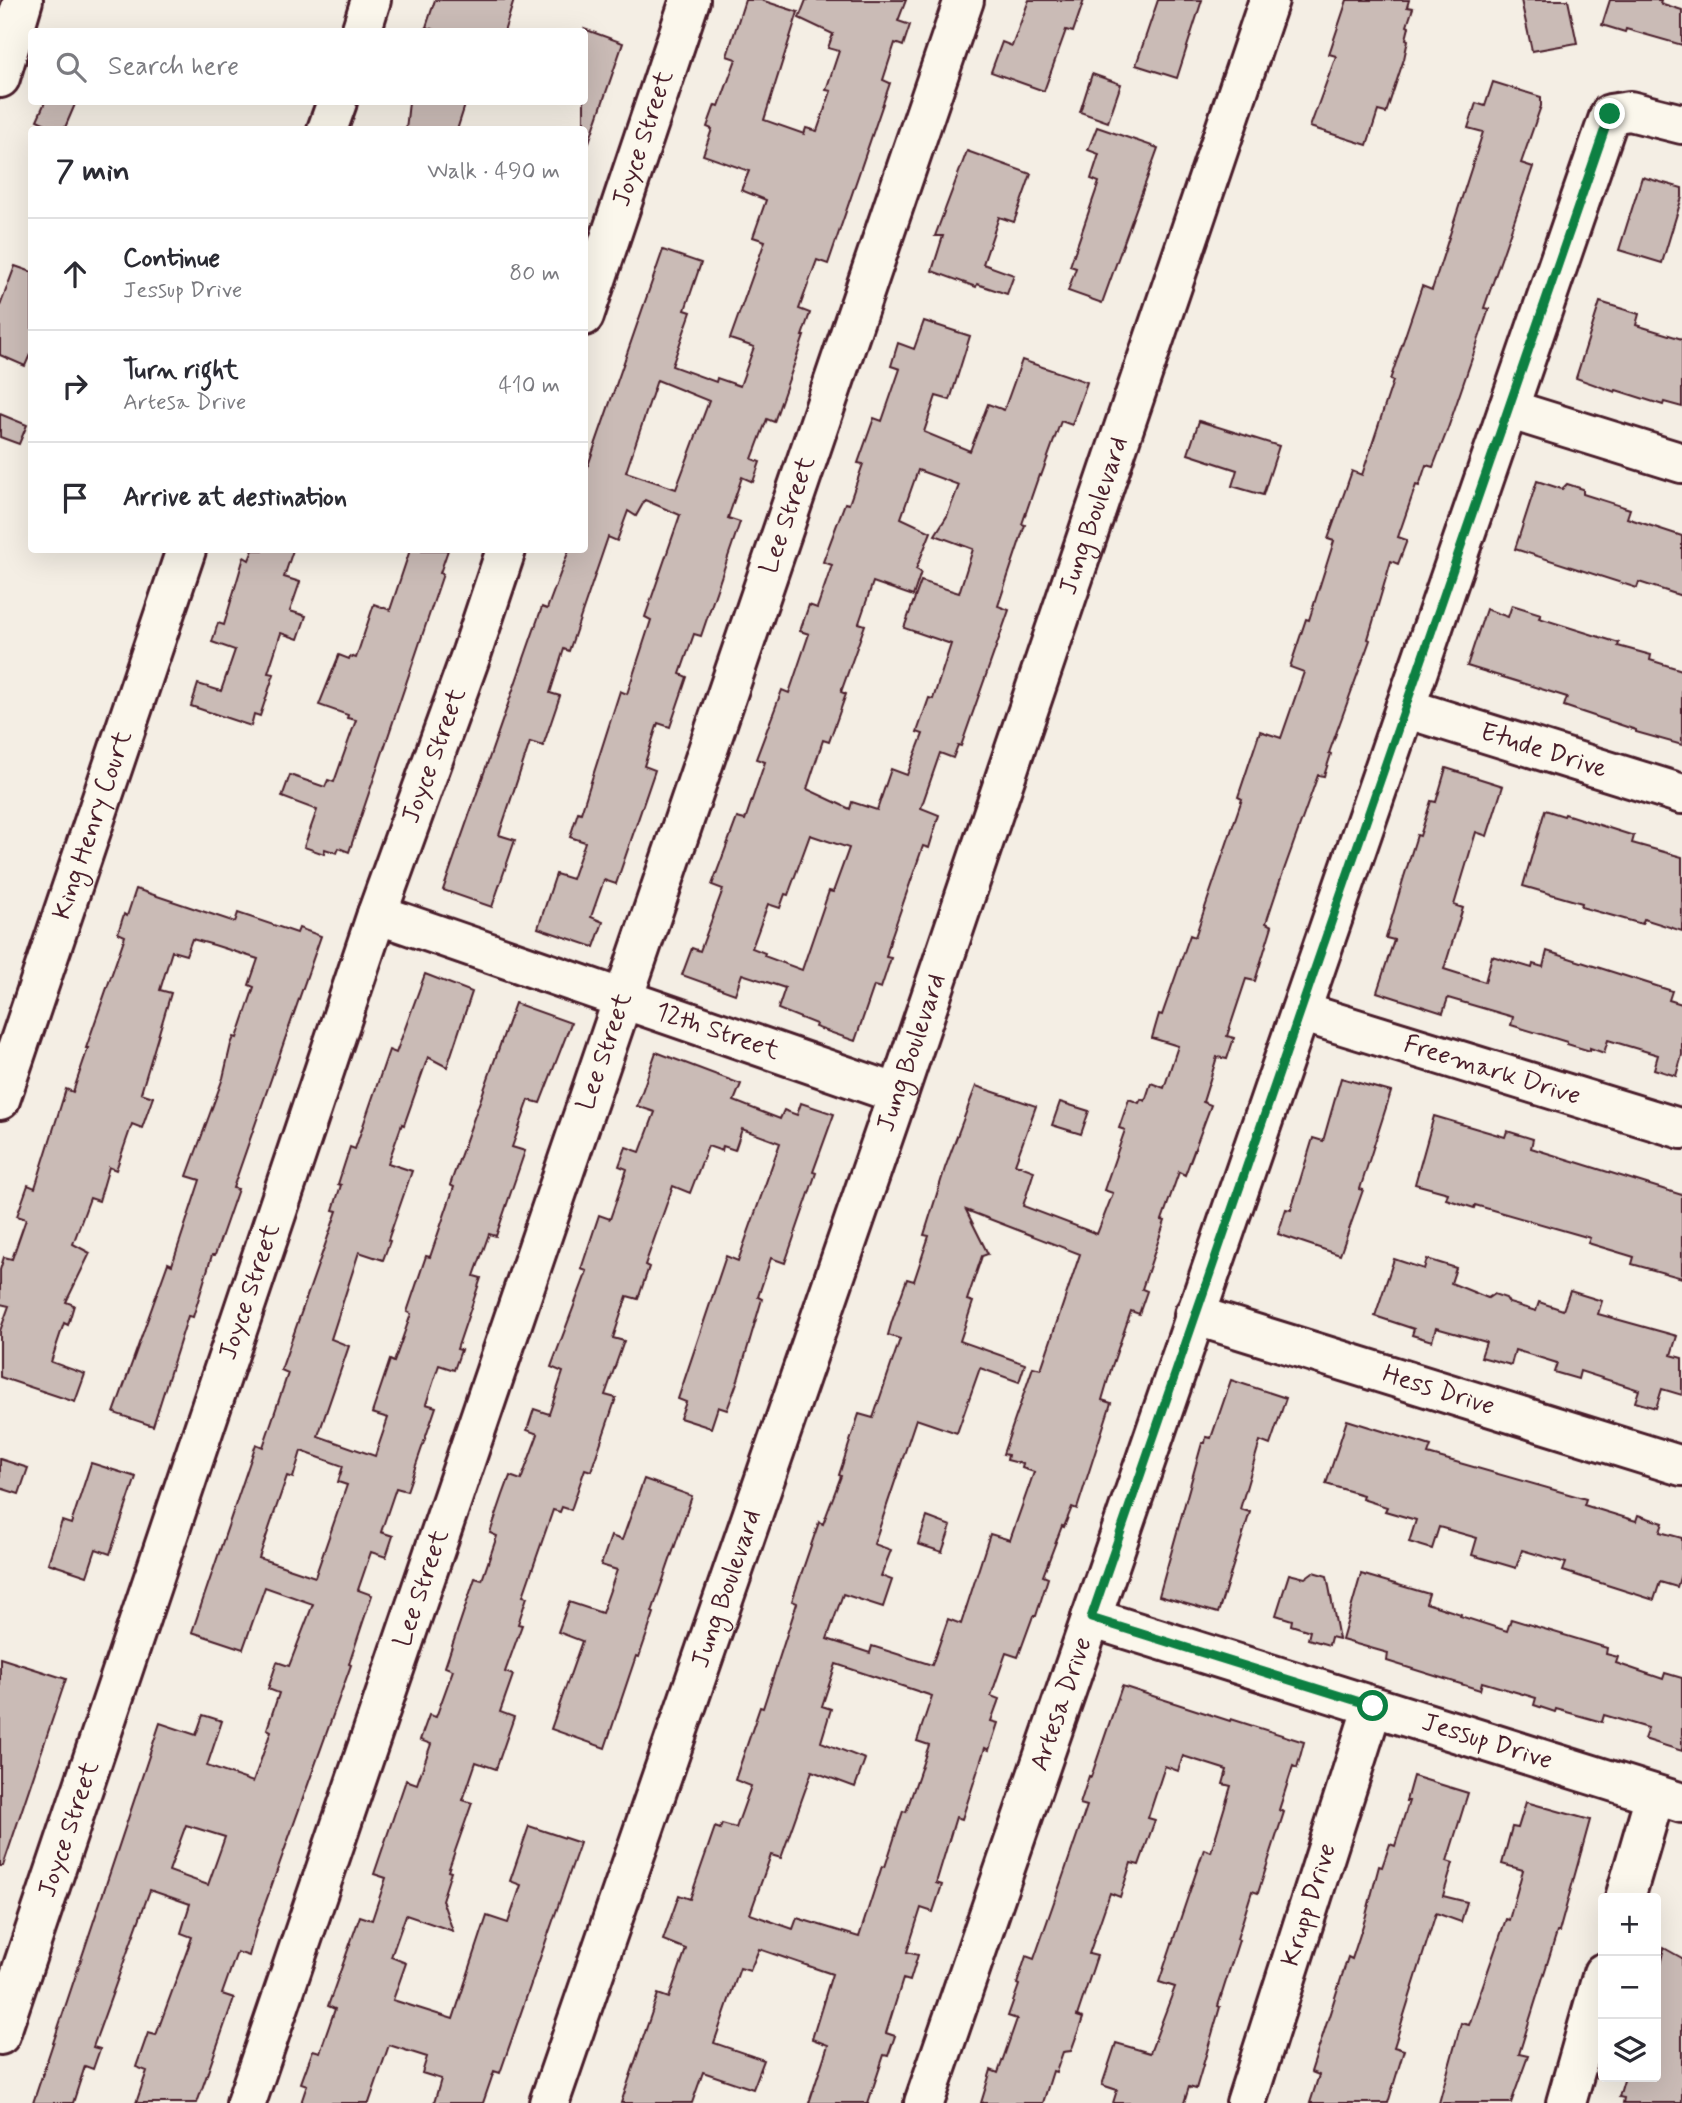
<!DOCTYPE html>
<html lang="en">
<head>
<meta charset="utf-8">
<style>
	:root { --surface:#fff; --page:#f2f2f3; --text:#2b2b33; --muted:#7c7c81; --line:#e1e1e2 }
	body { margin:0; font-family:Mynerve,sans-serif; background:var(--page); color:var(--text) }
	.controls { position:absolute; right:21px; bottom:21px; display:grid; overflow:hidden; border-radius:7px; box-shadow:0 7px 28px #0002 }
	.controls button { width:63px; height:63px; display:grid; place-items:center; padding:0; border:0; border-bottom:2px solid var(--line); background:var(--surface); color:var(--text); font:35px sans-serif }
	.stop { position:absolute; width:21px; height:21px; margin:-16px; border:5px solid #0b8043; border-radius:50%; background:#fff }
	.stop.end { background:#0b8043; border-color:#fff; box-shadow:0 2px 7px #0008 }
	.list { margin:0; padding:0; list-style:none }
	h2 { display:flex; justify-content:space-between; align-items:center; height:91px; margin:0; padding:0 28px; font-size:30px }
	h2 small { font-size:23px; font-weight:400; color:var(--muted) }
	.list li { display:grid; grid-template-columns:46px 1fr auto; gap:21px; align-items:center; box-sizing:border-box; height:112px; padding:0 28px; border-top:2px solid var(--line) }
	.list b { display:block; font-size:26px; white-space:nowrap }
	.list p { margin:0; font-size:23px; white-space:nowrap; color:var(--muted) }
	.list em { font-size:23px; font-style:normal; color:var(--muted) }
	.icon { flex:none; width:38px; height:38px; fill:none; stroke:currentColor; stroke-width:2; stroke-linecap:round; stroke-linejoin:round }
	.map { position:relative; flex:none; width:1682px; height:2103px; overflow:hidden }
	.search { position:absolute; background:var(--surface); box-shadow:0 7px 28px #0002; left:28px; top:28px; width:560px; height:77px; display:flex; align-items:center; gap:18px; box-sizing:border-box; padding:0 24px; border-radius:7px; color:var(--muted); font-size:26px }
	.panel { position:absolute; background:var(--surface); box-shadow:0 7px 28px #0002; left:28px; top:126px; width:560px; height:427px; border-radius:7px }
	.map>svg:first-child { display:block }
	.building { fill:#cabbb6; stroke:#4a1f2b; stroke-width:2; fill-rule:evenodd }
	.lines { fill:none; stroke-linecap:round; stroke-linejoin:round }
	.minor-casing { stroke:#4a1f2b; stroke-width:44 }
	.minor { stroke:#fbf7ec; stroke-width:38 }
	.route { stroke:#0b8043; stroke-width:9 }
	.labels { text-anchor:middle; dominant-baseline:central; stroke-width:7; stroke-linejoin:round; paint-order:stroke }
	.street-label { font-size:26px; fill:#4a1f2b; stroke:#fbf7ec }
</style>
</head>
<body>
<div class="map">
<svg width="1682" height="2103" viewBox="0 0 1682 2103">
	<rect width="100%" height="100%" fill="#f4eee4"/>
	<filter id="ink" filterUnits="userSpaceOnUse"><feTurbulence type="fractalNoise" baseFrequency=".0143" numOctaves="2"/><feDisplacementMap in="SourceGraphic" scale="14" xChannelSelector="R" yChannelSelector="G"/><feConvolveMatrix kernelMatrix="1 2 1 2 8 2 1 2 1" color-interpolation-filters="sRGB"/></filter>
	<g filter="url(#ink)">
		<g class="building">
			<polygon points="435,0 514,0 504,32 441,32 426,27"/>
			<path d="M745,0h16l37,12 -34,108 40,14 2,-6 11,3 14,-40 -5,-1 13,-39 -11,-3 5,-14 -34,-16 7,-18h100l-8,21 12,4 -7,21 -8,-3 -12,37 7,3 -62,181 -11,-4 -18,49 11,4 -8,23h2l-30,86 -7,-3 -15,40 8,3 -7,20 -11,-5 -14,41 12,4 -39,114 -7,-2 -14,40 7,3 -17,50 -12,-4 -14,43 11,4 -39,114 -12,-4 -13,37 12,5 -9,25 -56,-19 18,-54 16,5 13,-37 -15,-5 8,-25 3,1 39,-122 7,3 24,-74 -6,-3 35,-102 -35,-15 -9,16 -8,-5 -11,30 -9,-4 -39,114 -5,-2 -14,44 10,3 -17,50 -13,-4 -31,93 16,5 -23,67 -49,-17 99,-283 5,2 22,-59h15v-73l79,-227 38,13 -16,47 6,2 -19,54 44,16 1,-4 23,8 14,-39 -24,-8 35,-98 -12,-4 13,-37 -25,-10 8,-19 -46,-16 9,-26 -5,-2 8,-22 4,1 17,-47 -9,-3zM657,380l52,21 -33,88 -50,-17z"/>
			<polygon points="1029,0 1084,0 1073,32 1066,30 1044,91 991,72 1002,42 1012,46"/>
			<polygon points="1158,0 1202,0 1177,78 1136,65"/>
			<polygon points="1347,0 1409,0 1407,7 1413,8 1407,26 1409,27 1406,39 1408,40 1404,59 1386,113 1378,111 1367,145 1310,127 1336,56 1329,54"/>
			<polygon points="1521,0 1568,0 1577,43 1532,51"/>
			<polygon points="1610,0 1661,0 1660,3 1682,10 1682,45 1626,29 1625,32 1602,25"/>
			<polygon points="584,29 623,43 588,145 584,145"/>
			<polygon points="1092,74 1121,84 1108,122 1080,112"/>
			<path d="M1493,82l48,15v9l-20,57 12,4 -49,141 5,1 -42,122 -14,36 -7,-2 -7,21 -3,-1 -18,52 9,3 -9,24 -7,-3 -23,78 2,1 -41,113 2,1 -7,22 -6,-1 -38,106 -14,42 6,3 -17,55 -9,-2 -19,57 7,2 -7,21 -10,-2 -14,45 8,3 -26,70 -6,-3 -17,48 3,1 -23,68 5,2 -8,23 -8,-3 -19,55 -10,34 9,3 -34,106 -5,-2 -8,20 -2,-1 -19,50 5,2 -12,38h-3l-15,41 -12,-4 -15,43 8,3 -8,22 7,2 -9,27 -4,-2 -23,71 -6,-2 -20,66 6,2 -9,27 -12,-4 -14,44 11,3 -8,26 -7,-2 -17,54 9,3 -7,20 -4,-1 -16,48h-59l19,-58 -16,-6 20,-65 -73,-25 -9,22 -10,-3 -26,75 50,17 -11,29 -50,-17 -11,31h-71l37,-109 11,4 17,-49 -23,-9 16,-45 11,4 25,-72 5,2 2,-5 14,4 15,-42 -16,-6 25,-73 3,1 34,-105 -5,-2 27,-79 4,2 18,-48 -2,-1 20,-61 14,4 27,-79 -12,-4 4,-14 15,-42 7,2 15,-45 -5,-1 21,-67 31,-82 60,20 -21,58 19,7 -11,35 74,28 16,-41 -9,-3 21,-60 -6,-2 10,-29 10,4 2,-4 4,2 6,-18 13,5 14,-42 -26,-8 7,-24 3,1 28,-80 5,2 47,-138 -4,-2 22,-66 21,7 23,-66 -14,-5 16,-48 3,1 25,-79 -6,-2 24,-68 10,4 31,-94 -3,-1 32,-94 10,4 51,-158 -15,-4 8,-25 9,3zM966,1210l114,44 -39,115 -8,-2 -30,87 5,1 -1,5 16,4 -1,4 12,4 -24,68 -20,-6 -29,90 -13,-5 -16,46 -60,-19 -2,7 -43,-14 16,-45 40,13 9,-27 -11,-4 10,-26 -17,-6 42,-125 41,14 23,-65 39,14 6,-18 -65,-23 13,-39 -6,-2 15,-44 6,-2zM836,1664l96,32 -15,45 12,4 -23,67 -3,-1 -18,56 -3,-1 -23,71 -62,-19 -4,11 -43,-15 21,-59 10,3 31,-87 43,16 10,-28 -44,-17 10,-33 -9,-3z"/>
			<polygon points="45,102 76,102 64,130 59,130 37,120"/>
			<polygon points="409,102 466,102 457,130 406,130"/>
			<polygon points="1097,127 1158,148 1102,303 1068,291 1076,268 1070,266 1099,182 1091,179 1099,154 1088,150"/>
			<polygon points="967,151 1031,174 1014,222 999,217 983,264 1014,275 1007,294 977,284 976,287 932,271 943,236 935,236"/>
			<polygon points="1642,177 1682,188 1682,197 1662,263 1619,250"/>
			<polygon points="15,266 32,272 32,350 25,366 0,355 0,306"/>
			<polygon points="1600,302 1639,314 1636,325 1682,339 1682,407 1664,402 1663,405 1616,390 1615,392 1576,378"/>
			<path d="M924,321l46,15 -20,64 -14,-4 -12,36 46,19 18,-47 16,6 18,-50 65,22 -15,43 -11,-4 -20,55 -2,-1 -17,49 3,1 -27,81 11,4 -48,136 -3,-1 -5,13 -13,-5 -19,55 18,7 -10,33 -6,-2 -32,92 -5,19 5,1 -10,30 -7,-2 -19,55 -40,-14 1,-3 -38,-15 7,-21 -43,-14 -7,20 -53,-19 10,-27 8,3 23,-62 -11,-4 25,-67 8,2 20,-58 -9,-3 26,-69 7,3 20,-59 -9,-3 9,-26 8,3 15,-43 -9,-3 22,-59 4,1 14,-40 -5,-1 16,-45 8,3 18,-52 -9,-3 7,-23 16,6zM918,470l41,15 -12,31 -12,19 38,14 -14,44 -38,-12 -17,47 47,16 -18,55 -4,-1 -12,34 6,2 -16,41 -16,-6 -14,41 -25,-8 -2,7 -43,-20 16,-49 6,2 17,-48 -5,-2 24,-67 -6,-2 14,-41 40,14 8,-24 -5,-3 15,-37 -30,-14zM810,835l39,13 -16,44 -4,-1 -27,79 -38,-14 1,-3 -13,-5 16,-44 12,4 5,-14 3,1z"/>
			<polygon points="0,414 27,425 19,444 0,437"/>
			<polygon points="1199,421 1279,446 1263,495 1232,486 1237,470 1188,454"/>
			<polygon points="1537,481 1562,489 1567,484 1583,489 1583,494 1630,509 1627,518 1682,536 1682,596 1639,582 1637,588 1515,549"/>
			<polygon points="253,550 293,550 284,577 300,582 290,611 306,616 298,639 281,633 268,673 274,674 260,716 254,714 251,726 191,706 198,684 221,691 235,650 212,642 218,623 224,625 244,557 249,560"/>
			<polygon points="410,550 448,550 440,573 443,574 349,852 339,848 337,853 325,849 324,854 304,847 317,810 282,797 290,775 325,787 328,780 334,782 356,720 347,718 348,715 319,705 339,655 349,659 350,656 356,658 374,604 390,610"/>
			<polygon points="1512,605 1541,614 1539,618 1619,643 1618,646 1651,655 1650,660 1682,670 1682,745 1636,732 1636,730 1564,706 1567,697 1467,666 1486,609 1508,617"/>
			<polygon points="1446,768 1503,786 1487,836 1476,832 1454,905 1463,908 1444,969 1485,982 1492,956 1532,968 1533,964 1543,967 1547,951 1672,991 1669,1000 1682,1004 1682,1055 1676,1076 1654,1069 1658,1055 1608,1040 1604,1053 1590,1048 1590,1051 1567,1044 1567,1042 1511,1025 1513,1017 1448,998 1443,1013 1377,992 1394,940 1386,938 1403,880 1417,835 1420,836 1431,801 1436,802"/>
			<polygon points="1545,810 1564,816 1565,814 1634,836 1632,843 1682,857 1682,931 1644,919 1642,924 1581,907 1582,903 1523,886"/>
			<polygon points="136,889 235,922 238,913 297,933 299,928 321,936 233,1188 238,1189 215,1255 212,1255 193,1317 188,1316 153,1426 114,1413 168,1263 172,1265 200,1180 187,1176 223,1078 231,1044 234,1037 237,1038 254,987 249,985 258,959 214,945 192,939 186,955 172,951 160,990 171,993 141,1093 153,1097 142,1128 132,1124 116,1170 109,1167 99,1201 90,1198 73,1244 90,1253 66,1302 74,1305 68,1325 64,1323 51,1362 85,1374 75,1402 0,1377 0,1331 9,1306 0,1304 0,1270 4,1257 12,1259 26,1219 17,1216 28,1185 35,1188 66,1089 73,1092 88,1048 86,1048 125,936 118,933 124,914 127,916"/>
			<path d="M425,974l47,18 -25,75 -19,-10 -24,68 -2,-1 -14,39 24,8 -24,69 2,1 -7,19 -24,-8 -28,87 18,7 -31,90 57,20 13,-38 -16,-5 18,-53 4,2 17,-48 -4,-2 19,-56 4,1 24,-70 -4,-2 65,-182 56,20 -31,80 -11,-3 -17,47 13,4 -29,85 -7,-2 -15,42 7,2 -24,71 4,1 -7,20 -15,-5 -13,39 10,3 -29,84 -11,-3 -15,44 12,4 -7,21 -15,-5 -13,38 14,5 -23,69 2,1 -95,264 -7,27 -12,-4 -15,42 12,4 -37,105h-61l11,-32 -11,-4 12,-34 8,2 36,-98 -11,-4 9,-29 -40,-14 -57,157 7,2 -7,20 -8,-3 -12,37h-40l127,-380 36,12 7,-20 19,6 -15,45 46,16 18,-51 -4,-2 12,-36 -11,-4 9,-27 12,4 24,-62 -48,-17 -22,62 -51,-17 64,-188 7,3 25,-74 -7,-3 56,-159 -4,-1 8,-25 -3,-1 12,-37 5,2 34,-99 7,3zM301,1451l42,15 -5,16 9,3 -32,92 -56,-19 28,-82 6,2zM186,1825l39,12 -17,48 -39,-14z"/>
			<polygon points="656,1052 741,1084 734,1101 780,1119 784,1110 797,1115 801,1103 834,1114 813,1172 816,1173 785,1263 771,1258 758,1297 762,1299 738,1380 727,1410 718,1407 711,1428 680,1418 686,1402 678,1399 726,1256 738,1261 780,1143 742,1129 735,1150 723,1146 722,1151 708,1146 690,1193 673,1186 645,1265 649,1267 638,1299 627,1296 613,1338 624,1341 605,1395 616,1398 591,1471 585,1469 571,1510 562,1507 560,1512 553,1510 523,1596 527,1597 518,1624 522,1625 505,1672 513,1675 500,1712 514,1717 496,1769 476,1762 463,1800 472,1803 448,1871 451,1872 442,1900 453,1931 406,1915 391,1957 406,1963 393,2000 453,2019 487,1916 508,1923 521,1885 510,1881 529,1826 580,1843 500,2073 494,2071 483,2103 434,2103 441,2079 422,2073 427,2057 389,2045 369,2103 301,2103 307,2085 301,2083 313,2050 320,2052 335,2009 328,2006 360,1916 372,1920 386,1878 374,1874 406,1780 417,1784 431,1744 420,1740 429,1715 436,1717 453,1670 445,1667 475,1578 482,1580 497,1536 490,1533 503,1495 510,1476 521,1480 538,1434 527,1430 534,1409 549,1414 563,1372 551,1367 587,1271 581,1269 599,1215 610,1219 627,1169 619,1166 626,1147 640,1152 655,1112 637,1106"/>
			<polygon points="1341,1078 1391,1092 1360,1189 1363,1190 1340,1255 1278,1234 1286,1209 1291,1210 1313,1138 1323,1141"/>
			<polygon points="1060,1102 1089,1111 1081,1134 1052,1125"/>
			<polygon points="1434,1116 1505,1137 1507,1131 1533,1139 1531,1148 1682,1195 1682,1278 1632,1264 1634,1257 1588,1243 1590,1238 1475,1205 1474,1208 1446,1199 1448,1193 1415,1184"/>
			<polygon points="1394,1259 1424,1269 1427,1259 1456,1268 1451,1283 1488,1298 1494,1294 1506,1298 1509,1303 1536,1311 1539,1302 1563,1310 1570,1291 1602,1301 1598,1314 1677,1336 1671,1355 1682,1358 1682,1395 1662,1389 1656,1408 1635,1402 1639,1390 1580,1371 1578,1379 1554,1372 1557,1363 1515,1350 1511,1365 1481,1357 1486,1342 1436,1328 1432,1341 1412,1335 1414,1329 1375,1316"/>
			<polygon points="1231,1380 1286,1398 1270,1445 1260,1441 1240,1509 1250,1512 1218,1613 1159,1596 1202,1443 1205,1443 1206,1437 1211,1438"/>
			<polygon points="1347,1420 1431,1446 1428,1454 1586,1499 1584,1505 1636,1521 1638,1515 1663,1523 1660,1532 1682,1538 1682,1571 1677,1587 1660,1582 1654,1600 1563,1571 1566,1563 1522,1550 1516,1568 1472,1555 1477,1538 1439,1527 1432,1549 1409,1542 1416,1520 1385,1511 1387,1507 1362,1499 1363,1495 1326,1484"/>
			<polygon points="0,1459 28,1468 19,1494 0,1488"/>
			<polygon points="91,1463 136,1477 110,1554 96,1549 87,1576 48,1563 62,1521 71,1524"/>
			<polygon points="644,1479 692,1496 652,1612 654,1613 639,1657 636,1656 605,1748 551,1729 582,1641 558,1632 569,1602 602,1613 617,1570 601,1565 611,1536 622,1540"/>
			<polygon points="927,1517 951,1526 942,1552 918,1544"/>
			<polygon points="1313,1572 1327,1576 1339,1639 1331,1637 1329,1645 1308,1639 1310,1631 1291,1625 1292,1620 1276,1615 1289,1574 1305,1578"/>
			<polygon points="1361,1574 1429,1594 1426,1603 1461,1614 1460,1616 1507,1631 1511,1619 1607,1648 1606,1654 1618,1657 1616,1663 1663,1679 1665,1673 1682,1678 1682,1751 1644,1739 1648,1728 1604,1715 1602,1722 1556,1709 1555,1712 1534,1705 1536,1698 1482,1682 1480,1690 1387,1661 1388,1653 1342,1640"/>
			<polygon points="0,1658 66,1679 3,1866 0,1866"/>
			<polygon points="1122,1686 1230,1721 1231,1719 1304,1742 1297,1768 1293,1766 1279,1810 1284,1812 1258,1893 1252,1891 1237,1939 1239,1940 1218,2006 1220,2007 1196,2089 1189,2087 1184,2103 1113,2103 1117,2090 1102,2085 1116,2043 1150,2053 1175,1987 1159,1982 1204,1849 1211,1852 1231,1786 1223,1784 1227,1770 1183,1756 1178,1771 1165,1766 1148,1818 1155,1820 1139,1865 1131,1863 1120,1897 1110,1893 1089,1954 1097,1956 1077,2016 1083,2018 1071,2051 1063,2052 1056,2072 1053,2071 1043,2103 981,2103 991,2070 998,2073 1017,2019 1008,2016 1019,1985 1017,1984 1026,1956 1034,1959 1061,1882 1087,1806 1080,1804 1089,1776 1091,1777"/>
			<polygon points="1413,1776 1468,1793 1447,1861 1453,1863 1443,1896 1467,1902 1461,1922 1436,1913 1394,2047 1404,2050 1388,2103 1310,2103 1319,2075 1311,2072 1348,1957 1352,1959 1365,1919 1379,1866 1382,1867 1390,1844 1395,1846 1409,1801 1406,1801"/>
			<polygon points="1526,1802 1590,1820 1559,1932 1557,1932 1519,2054 1528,2056 1511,2103 1439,2103 1461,2023 1469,2025 1506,1919 1509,1920 1523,1870 1502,1864 1512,1827 1518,1828"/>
			<polygon points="1664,1948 1682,1958 1682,2103 1623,2103 1624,2098 1619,2097 1625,2077 1656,2077 1656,1981"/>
		</g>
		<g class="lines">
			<g class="minor-casing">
				<g id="minor">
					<polyline points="361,32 371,0"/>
					<polyline points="0,78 23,0"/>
					<polyline points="327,130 337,102"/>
					<path id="s1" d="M584,316l106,-316"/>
					<polyline points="1508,409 1682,463"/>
					<path id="s2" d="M1405,708l277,86"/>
					<path id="s3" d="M377,914l521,180"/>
					<path id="s4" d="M1301,1012l381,117"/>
					<path id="s5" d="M0,1100l186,-550"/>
					<path id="s6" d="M1194,1315l488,151"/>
					<path id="s7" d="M1091,1618l591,185"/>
					<polyline points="1625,1898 1655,1795"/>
					<path id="s8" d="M0,2035l377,-1121 95,-262 34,-102"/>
					<path id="s9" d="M246,2103l718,-2103"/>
					<path id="s10" d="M549,2103l349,-1009 371,-1094"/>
					<path id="s11" d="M924,2103l686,-1989 20,-3 52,13"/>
					<path id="s12" d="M1246,2103l127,-397"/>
					<polyline points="1566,2103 1603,1973"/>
				</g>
			</g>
			<use href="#minor" class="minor"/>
		</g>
	</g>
	<g class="lines" filter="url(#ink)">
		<polyline class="route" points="1373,1706 1091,1618 1610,114"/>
	</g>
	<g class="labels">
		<g class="street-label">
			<text stroke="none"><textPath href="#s1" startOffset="187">Joyce Street</textPath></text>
			<text stroke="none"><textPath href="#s9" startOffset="1678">Lee Street</textPath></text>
			<text stroke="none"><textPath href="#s10" startOffset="1678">Jung Boulevard</textPath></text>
			<text stroke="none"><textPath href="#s2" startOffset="145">Etude Drive</textPath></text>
			<text stroke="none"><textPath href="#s8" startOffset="1351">Joyce Street</textPath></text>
			<text stroke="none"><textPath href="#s5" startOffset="290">King Henry Court</textPath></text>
			<text stroke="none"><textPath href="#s3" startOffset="360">12th Street</textPath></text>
			<text stroke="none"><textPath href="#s9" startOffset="1111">Lee Street</textPath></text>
			<text stroke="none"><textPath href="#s10" startOffset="1111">Jung Boulevard</textPath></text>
			<text stroke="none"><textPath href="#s4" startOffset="200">Freemark Drive</textPath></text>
			<text stroke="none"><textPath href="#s8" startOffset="784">Joyce Street</textPath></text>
			<text stroke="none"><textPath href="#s6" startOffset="256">Hess Drive</textPath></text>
			<text stroke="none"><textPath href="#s9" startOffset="544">Lee Street</textPath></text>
			<text stroke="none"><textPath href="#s10" startOffset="544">Jung Boulevard</textPath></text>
			<text stroke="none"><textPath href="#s11" startOffset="422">Artesa Drive</textPath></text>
			<text stroke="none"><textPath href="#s7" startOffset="415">Jessup Drive</textPath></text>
			<text stroke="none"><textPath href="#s8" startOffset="217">Joyce Street</textPath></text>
			<text stroke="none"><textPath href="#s12" startOffset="208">Krupp Drive</textPath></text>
		</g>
	</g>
</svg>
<div class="controls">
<button>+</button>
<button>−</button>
<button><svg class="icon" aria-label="layers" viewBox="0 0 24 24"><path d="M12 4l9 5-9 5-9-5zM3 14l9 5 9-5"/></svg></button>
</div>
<div class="stop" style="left:1373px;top:1706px"></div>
<div class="stop end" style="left:1610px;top:114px"></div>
<div class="search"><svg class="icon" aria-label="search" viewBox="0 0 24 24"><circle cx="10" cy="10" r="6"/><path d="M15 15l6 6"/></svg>Search here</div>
<section class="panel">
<h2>7 min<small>Walk · 490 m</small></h2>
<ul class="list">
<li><svg class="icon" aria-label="ahead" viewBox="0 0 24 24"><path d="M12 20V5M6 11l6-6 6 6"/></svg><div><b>Continue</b><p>Jessup Drive</p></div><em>80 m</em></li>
<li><svg class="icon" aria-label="right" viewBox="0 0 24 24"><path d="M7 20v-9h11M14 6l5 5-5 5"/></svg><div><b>Turn right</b><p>Artesa Drive</p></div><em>410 m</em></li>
<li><svg class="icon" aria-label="arrive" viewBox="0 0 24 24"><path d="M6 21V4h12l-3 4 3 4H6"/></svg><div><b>Arrive at destination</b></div></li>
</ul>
</section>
</div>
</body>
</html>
